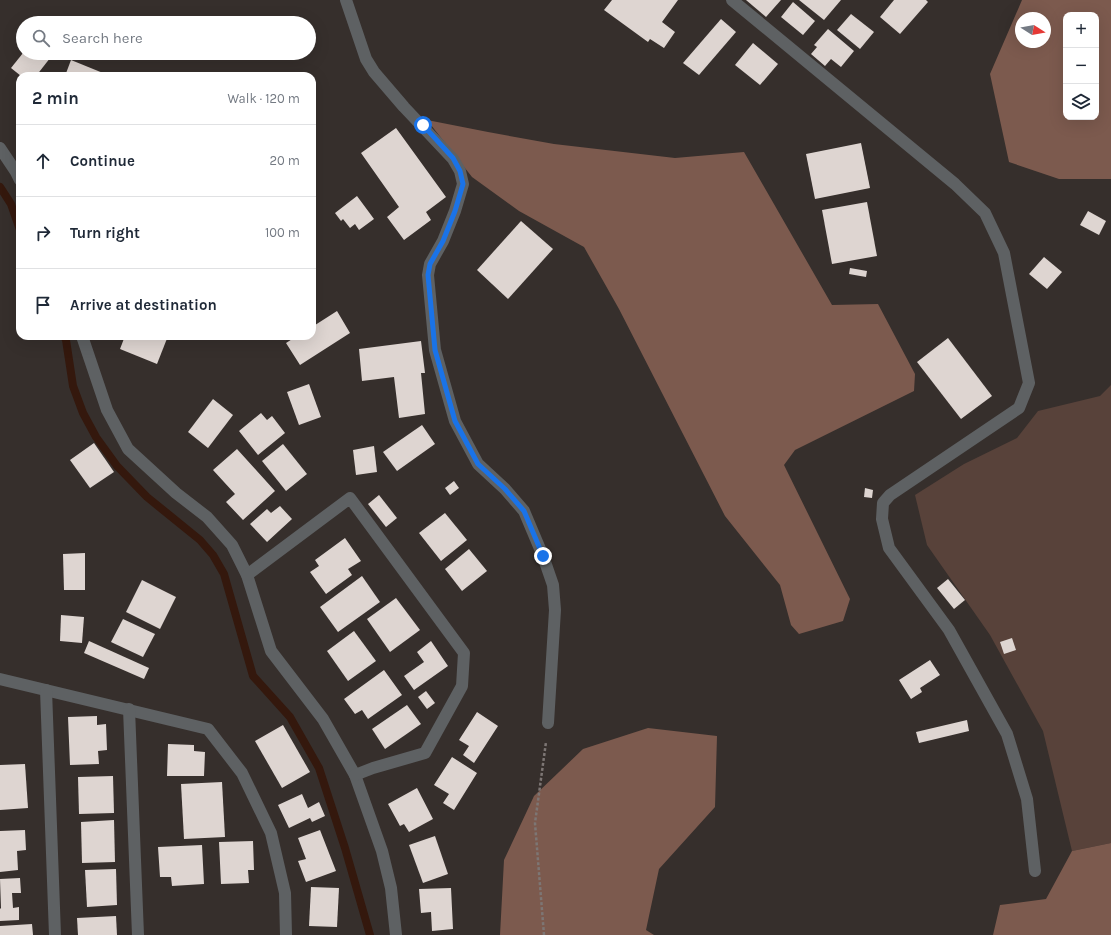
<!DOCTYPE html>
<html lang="en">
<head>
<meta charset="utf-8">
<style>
	:root { --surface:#fff; --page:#f2f2f3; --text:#1f2937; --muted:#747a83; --line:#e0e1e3 }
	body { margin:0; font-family:Karla,sans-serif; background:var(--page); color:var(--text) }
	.controls { position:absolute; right:12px; top:12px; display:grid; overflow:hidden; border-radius:8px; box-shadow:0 4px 16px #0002 }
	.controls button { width:36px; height:36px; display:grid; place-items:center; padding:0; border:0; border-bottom:1px solid var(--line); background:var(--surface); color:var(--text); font:20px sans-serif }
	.compass { position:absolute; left:1015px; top:12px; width:36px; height:36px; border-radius:50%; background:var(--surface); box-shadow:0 4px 16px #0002; rotate:101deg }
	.stop { position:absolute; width:12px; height:12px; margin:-9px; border:3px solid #1a73e8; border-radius:50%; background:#fff }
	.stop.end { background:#1a73e8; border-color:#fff; box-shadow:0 1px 4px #0008 }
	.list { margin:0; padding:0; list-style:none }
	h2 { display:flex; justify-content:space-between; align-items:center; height:52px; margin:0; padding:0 16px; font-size:17px }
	h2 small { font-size:13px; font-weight:400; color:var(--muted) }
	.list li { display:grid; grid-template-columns:26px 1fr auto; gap:12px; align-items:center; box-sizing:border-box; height:72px; padding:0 16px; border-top:1px solid var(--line) }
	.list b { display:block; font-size:15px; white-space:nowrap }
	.list em { font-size:13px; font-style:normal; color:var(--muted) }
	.icon { flex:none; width:22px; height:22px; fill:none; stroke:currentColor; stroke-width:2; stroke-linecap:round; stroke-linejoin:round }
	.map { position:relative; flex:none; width:1111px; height:935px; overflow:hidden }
	.search { position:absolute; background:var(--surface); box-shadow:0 4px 16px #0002; left:16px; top:16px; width:300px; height:44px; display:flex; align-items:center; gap:10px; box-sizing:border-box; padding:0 14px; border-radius:22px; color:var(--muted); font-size:15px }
	.panel { position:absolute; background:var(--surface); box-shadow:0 4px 16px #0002; left:16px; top:72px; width:300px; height:268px; border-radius:12px }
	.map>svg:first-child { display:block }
	.green { fill:#58423a }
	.forest { fill:#7c5a4e; fill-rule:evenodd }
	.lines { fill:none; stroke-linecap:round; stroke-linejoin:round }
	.stream { stroke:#34180d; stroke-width:8 }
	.building { fill:#ded5d1 }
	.path { stroke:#7d7674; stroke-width:2.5; stroke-dasharray:3 2; stroke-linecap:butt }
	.street { stroke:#5e6163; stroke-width:12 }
	.route { stroke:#1a73e8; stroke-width:5 }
</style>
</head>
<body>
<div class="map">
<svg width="1111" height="935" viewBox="0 0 1111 935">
	<rect width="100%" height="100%" fill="#362f2c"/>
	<polygon class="green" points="1111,385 1111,843 1072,851 1043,731 990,635 927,545 915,495 964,464 1017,438 1038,411 1100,396"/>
	<g class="forest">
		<path d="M1022,0h89v179h-52l-50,-17 -19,-88zM1066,15h30v102h-30zM1021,18h24v24h-24z"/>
		<polygon points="427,120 488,132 554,144 675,158 744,152 832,305 878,304 915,374 914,391 795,450 784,465 850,599 843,621 799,634 791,625 780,585 725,516 619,309 584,247 519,211 472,177"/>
		<polygon points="648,728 717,736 715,807 659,869 646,930 654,935 500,935 504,860 534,796 583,749"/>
		<polygon points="1111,843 1111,935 993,935 1000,905 1046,899 1072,851"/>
	</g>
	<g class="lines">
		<g class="stream">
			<polyline points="0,187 11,204 20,230"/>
			<polyline points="64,336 66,340 73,386 83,413 96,437 117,466 147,497 200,540 213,555 224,574 253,676 290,717 319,768 345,848 370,935"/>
		</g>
	</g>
	<g class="building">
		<polygon points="612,0 678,0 662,22 675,32 664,48 650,39 648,42 604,10"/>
		<polygon points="746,0 781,0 766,17"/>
		<polygon points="799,0 841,0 824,20"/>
		<polygon points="894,0 926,0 928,2 900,34 880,17"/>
		<polygon points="793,2 815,21 803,35 781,17"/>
		<polygon points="851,14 874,32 860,49 837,30"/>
		<polygon points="721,19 736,32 699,75 683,63"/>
		<polygon points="828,29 854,51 841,67 831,59 825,66 811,54 817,47 814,45"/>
		<polygon points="753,43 778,64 760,85 735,65"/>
		<polygon points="23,53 54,53 36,76 21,76 11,68"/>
		<polygon points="71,60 103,73 101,76 65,76"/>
		<polygon points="396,128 446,197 426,212 431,220 404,240 387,217 399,207 361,153"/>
		<polygon points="861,143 870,188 815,199 806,154"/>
		<polygon points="357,196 374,219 359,230 355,224 350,228 343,219 341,221 335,213"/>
		<polygon points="867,202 877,256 832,264 822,210"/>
		<polygon points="1088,211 1106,221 1099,235 1080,225"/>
		<polygon points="521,221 553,249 508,299 477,270"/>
		<polygon points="1044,257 1062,272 1047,289 1029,274"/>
		<polygon points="850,268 867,271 866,277 849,274"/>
		<polygon points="337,311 350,333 300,365 286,343 297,336 312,336 312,327"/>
		<polygon points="125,336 168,336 157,364 120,349"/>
		<polygon points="948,338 992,396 961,419 917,362"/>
		<polygon points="421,341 425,373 421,373 425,414 399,418 394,377 362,381 359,349"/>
		<polygon points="309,384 321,417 299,425 287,392"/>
		<polygon points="213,399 233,415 208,448 188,432"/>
		<polygon points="261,413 267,420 272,416 285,433 258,455 239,431"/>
		<polygon points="422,425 435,444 397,471 383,452"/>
		<polygon points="94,443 114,472 90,488 70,460"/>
		<polygon points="283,444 307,474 286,491 262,461"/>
		<polygon points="374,446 377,472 356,475 353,450"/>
		<polygon points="237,449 275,491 243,520 226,502 235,494 213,470"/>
		<polygon points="454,481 459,488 450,495 445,488"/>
		<polygon points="865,488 873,490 872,498 864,497"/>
		<polygon points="379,495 397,518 386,527 368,504"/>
		<polygon points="280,506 292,519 267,542 250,524 267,509 271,513"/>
		<polygon points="445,513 467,540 441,561 419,533"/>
		<polygon points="345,538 361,561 348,569 352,575 326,594 310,572 319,566 315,560"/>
		<polygon points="469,549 487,571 462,591 445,569"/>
		<polygon points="85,553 85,590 64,590 63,554"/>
		<polygon points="362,576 380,602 338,632 320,607"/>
		<polygon points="948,579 965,600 954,609 937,588"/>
		<polygon points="142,580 176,597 160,629 126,612"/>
		<polygon points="396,598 420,630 390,652 367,619"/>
		<polygon points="61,615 84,617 82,643 60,641"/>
		<polygon points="123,619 155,634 143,657 111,642"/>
		<polygon points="354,631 376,661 348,681 327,651"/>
		<polygon points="1012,638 1016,650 1004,654 1000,642"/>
		<polygon points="89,641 149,668 144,679 84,653"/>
		<polygon points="431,641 448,666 414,690 404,676 424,662 417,652"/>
		<polygon points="930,660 940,675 920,688 922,692 911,699 899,680"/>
		<polygon points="384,670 402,695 368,719 362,710 355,714 344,699"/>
		<polygon points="426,691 435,703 427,709 418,697"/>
		<polygon points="407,705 421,724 385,749 372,729"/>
		<polygon points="477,712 498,726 474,763 463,755 469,746 459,740"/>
		<polygon points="97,716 97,725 106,724 107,750 98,751 99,764 70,765 68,717"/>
		<polygon points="967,720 969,731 919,743 916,732"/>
		<polygon points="283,725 310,772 282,788 255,741"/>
		<polygon points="168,744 194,745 194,751 205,752 204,776 167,776"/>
		<polygon points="452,757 477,773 454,810 443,803 449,794 434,785"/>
		<polygon points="25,764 28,808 0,810 0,765"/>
		<polygon points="113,776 114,813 79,814 78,777"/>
		<polygon points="222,782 225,837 184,839 181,784"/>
		<polygon points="417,788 433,819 409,832 404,824 400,826 388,804"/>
		<polygon points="302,794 308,808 319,802 325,816 312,822 310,818 289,828 278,805"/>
		<polygon points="114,820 115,862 82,863 81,822"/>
		<polygon points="25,830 26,850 17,851 18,870 0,872 0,831"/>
		<polygon points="320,830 336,871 306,882 298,861 306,859 298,838"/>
		<polygon points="435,836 448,874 423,883 409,845"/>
		<polygon points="253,841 254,870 248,870 249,883 221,884 219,842"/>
		<polygon points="202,845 204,884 172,886 171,877 160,877 158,847"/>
		<polygon points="116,869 117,905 87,907 85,870"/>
		<polygon points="20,878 21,893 12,893 13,908 19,907 19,920 0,921 0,909 1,908 0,879"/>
		<polygon points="311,887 339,888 337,927 309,926"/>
		<polygon points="451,888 453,929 432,931 431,912 421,913 419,889"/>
		<polygon points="116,916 117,935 78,935 77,918"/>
		<polygon points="32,924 33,935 0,935 0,926"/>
	</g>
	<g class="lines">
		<polyline class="path" points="544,935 535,823 546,742"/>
		<g class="street">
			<polyline points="346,0 366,59 374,72 404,107 453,159 460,171 463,184 455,211 443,241 430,264 428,275 435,350 455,421 478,464 505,489 524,511 543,556 553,585 555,610 548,723"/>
			<polyline points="732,0 955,184 985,213 1004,253 1029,383 1019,408 890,495 883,503 882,519 889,548 949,630 1007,734 1027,799 1035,871"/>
			<polyline points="0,148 16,172 20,180"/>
			<polyline points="82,336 107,410 128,449 176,493 207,517 232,545 247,575 271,651 323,719 355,775 382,851 391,888 396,935"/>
			<polyline points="247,575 350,498 464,653 462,686 425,753 373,768 355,775"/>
			<polyline points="0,679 208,729 242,773 271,833 285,893 286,935"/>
			<polyline points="46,690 55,935"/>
			<polyline points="129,709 138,935"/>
		</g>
	</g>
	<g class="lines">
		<polyline class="route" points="423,125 453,158 460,171 463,184 455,211 443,241 430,264 428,275 435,350 455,421 478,464 505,489 524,511 543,556"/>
	</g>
</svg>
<div class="controls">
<button>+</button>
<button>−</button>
<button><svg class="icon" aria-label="layers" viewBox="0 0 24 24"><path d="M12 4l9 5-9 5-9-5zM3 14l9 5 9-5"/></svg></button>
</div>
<svg class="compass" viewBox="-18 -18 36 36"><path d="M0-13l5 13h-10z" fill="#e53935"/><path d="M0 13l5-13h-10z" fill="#747a83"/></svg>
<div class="stop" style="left:423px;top:125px"></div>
<div class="stop end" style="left:543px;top:556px"></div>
<div class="search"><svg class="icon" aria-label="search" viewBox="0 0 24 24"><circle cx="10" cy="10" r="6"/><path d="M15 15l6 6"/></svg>Search here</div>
<section class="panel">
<h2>2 min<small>Walk · 120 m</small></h2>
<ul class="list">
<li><svg class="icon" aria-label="ahead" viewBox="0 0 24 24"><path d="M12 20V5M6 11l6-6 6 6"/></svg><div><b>Continue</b></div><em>20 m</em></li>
<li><svg class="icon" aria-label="right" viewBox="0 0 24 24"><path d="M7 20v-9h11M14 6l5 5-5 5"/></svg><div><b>Turn right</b></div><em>100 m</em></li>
<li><svg class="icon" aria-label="arrive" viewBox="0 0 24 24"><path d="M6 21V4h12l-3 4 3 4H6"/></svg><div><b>Arrive at destination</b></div></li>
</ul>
</section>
</div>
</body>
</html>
